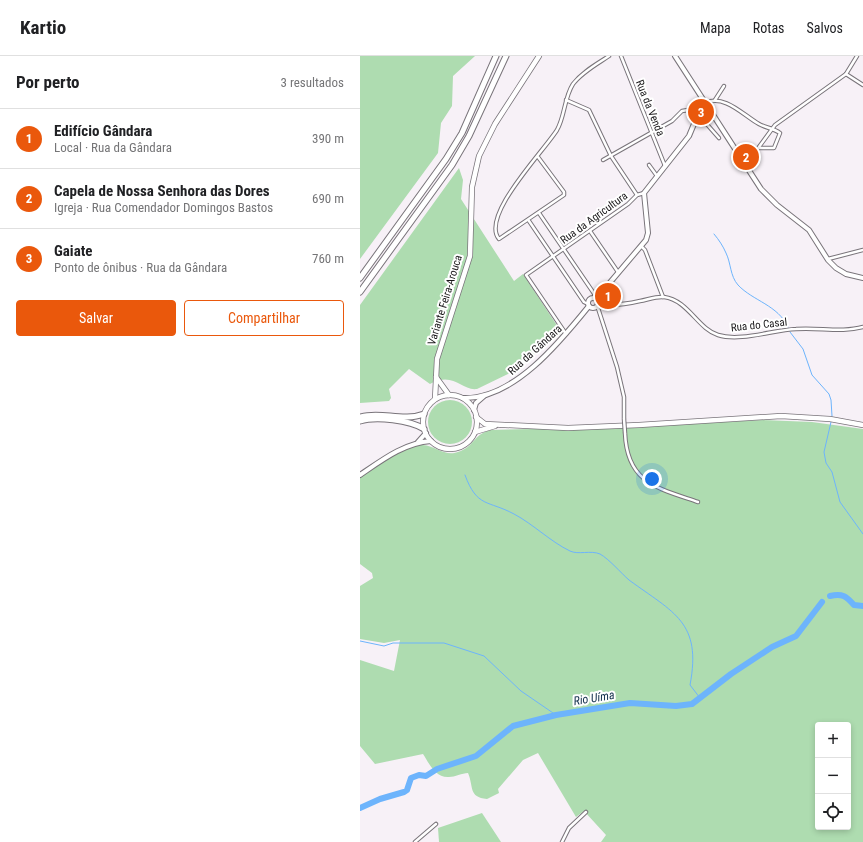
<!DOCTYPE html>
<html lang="pt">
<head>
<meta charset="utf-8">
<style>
	:root { --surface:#fff; --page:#f2f2f2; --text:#202124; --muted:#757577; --line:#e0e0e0; --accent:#ea580c }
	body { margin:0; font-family:"Roboto Condensed",sans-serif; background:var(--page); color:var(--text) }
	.controls { position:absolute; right:12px; bottom:12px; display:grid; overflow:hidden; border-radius:4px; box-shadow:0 2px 6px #0003 }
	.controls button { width:36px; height:36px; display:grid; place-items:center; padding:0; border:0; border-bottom:1px solid var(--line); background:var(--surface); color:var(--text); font:20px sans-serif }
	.you { position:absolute; left:292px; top:423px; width:14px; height:14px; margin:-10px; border:3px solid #fff; border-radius:50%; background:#1a73e8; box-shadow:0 0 0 6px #1a73e833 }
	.badge { display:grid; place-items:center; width:26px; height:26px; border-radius:50%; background:var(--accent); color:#fff; font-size:13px; font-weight:700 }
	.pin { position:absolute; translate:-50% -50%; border:2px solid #fff; box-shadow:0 1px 4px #0006 }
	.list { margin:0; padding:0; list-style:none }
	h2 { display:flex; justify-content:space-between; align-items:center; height:52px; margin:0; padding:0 16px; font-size:17px }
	h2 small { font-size:13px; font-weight:400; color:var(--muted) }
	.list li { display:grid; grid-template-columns:26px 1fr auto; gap:12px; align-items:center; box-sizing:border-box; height:60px; padding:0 16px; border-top:1px solid var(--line) }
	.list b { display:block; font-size:15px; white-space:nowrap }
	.list p { margin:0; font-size:13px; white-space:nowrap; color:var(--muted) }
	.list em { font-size:13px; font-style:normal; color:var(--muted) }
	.actions { display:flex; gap:8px; padding:12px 16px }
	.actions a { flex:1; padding:9px 0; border:1px solid var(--accent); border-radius:4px; text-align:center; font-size:14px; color:var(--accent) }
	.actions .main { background:var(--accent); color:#fff }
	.icon { flex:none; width:22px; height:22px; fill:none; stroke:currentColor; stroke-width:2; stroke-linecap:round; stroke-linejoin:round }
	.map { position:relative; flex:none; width:503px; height:786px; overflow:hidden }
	header { display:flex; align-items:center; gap:24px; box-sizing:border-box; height:56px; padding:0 20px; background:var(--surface); border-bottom:1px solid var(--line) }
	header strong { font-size:19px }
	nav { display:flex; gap:22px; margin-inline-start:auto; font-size:14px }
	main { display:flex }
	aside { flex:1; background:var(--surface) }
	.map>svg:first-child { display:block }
	.green { fill:#aedcb0; fill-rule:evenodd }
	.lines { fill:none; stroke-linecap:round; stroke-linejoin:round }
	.stream { stroke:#6db4fc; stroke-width:1 }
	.river { stroke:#6db4fc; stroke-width:6 }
	.street-casing { stroke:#79747a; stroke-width:4.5 }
	.secondary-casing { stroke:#79747a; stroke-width:6 }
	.primary-casing { stroke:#79747a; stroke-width:6 }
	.highway-casing { stroke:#79747a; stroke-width:7 }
	.street { stroke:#fff; stroke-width:2.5 }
	.secondary { stroke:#fff; stroke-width:4 }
	.primary { stroke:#fff; stroke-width:4.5 }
	.highway { stroke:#fff; stroke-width:5 }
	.street-bridge-casing { stroke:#79747a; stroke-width:4.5; stroke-linecap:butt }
	.street-bridge { stroke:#fff; stroke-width:2.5 }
	.labels { text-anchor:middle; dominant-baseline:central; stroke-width:4; stroke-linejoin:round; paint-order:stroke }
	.street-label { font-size:11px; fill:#1a181a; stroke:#fff }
	.water-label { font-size:12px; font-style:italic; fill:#112e4b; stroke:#fff }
</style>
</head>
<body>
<header>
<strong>Kartio</strong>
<nav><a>Mapa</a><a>Rotas</a><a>Salvos</a></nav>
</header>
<main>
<aside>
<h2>Por perto<small>3 resultados</small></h2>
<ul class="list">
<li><span class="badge">1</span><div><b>Edifício Gândara</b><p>Local · Rua da Gândara</p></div><em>390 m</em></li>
<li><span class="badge">2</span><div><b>Capela de Nossa Senhora das Dores</b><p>Igreja · Rua Comendador Domingos Bastos</p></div><em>690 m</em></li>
<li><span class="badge">3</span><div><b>Gaiate</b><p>Ponto de ônibus · Rua da Gândara</p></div><em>760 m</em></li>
</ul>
<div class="actions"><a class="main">Salvar</a><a>Compartilhar</a></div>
</aside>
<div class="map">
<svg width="503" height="786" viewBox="0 0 503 786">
	<rect width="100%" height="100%" fill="#f7f1f7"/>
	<g class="green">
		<polygon points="0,0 115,0 93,20 92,50 81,67 78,97 0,203"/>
		<path d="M99,112l4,12 -2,19 53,82 9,-7 39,59 -50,39 -35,17c-16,2 -23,-18 -47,-5l-21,-15 -20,20 2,9 -2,3 -29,2v-98z"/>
		<circle cx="90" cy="366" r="22"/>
		<path d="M403,364l49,2 51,7v413h-262l5,-7 -22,-24 -8,6 -38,-64 -15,7 -25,29 1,4 -12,6c-19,-2 -13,-12 -19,-26 -6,0 -13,4 -19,4 -14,1 -20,-14 -26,-23l-48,10 -15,-18v-86l34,11 6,-31 -16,3 -24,-4v-53l13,-8 -1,-5 -12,-9v-88c14,-8 47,-33 63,-31 13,1 22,12 35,7 16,-5 15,-17 32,-22l132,-3zM458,669h30v102h-30z"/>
		<polygon points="122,757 141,786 79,786 78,772"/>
	</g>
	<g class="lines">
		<g class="stream">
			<path d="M354,178c5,6 9,12 12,19 5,10 4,23 12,32 15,16 40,20 50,42"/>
			<polyline points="430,276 443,293 452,319 469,338 471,344 472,360"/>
			<polyline points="471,366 464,396 466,407 472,416 480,446 503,478"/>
			<path d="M105,419c12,33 23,25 49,39 19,10 37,28 56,37 8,4 21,-1 30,3 9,5 21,19 29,26 45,33 73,42 61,105l10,13"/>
			<polyline points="0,585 24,590 33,587 84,587 124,600 161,635 196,659"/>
		</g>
		<g class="river">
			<path d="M470,540c12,-3 16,0 24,9l9,1"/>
			<polyline points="0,752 20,743 44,736 47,734 51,722 59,719 66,720 77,713 116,700 153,670 196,659 270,647 316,650 332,648 371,618 412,591 436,580 462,546"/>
		</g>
		<g class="street-casing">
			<g id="street">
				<polyline points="261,0 305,110"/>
				<polyline points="486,18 497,0"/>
				<polyline points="486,18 503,29"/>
				<polyline points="206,44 229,54 251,100 277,139"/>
				<polyline points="355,44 364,30"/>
				<path d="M345,47c20,-9 38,12 54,21 7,4 14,4 21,9l-6,15h-15"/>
				<polyline points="337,61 344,65 359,82"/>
				<path d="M178,101l26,35v3l-65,44c-19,-23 45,-88 58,-109 8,-14 7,-32 16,-46 9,-12 24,-20 36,-28"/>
				<polyline points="243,104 312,65 322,55 334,53 339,55"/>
				<polyline points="289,109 297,120"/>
				<polyline points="385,110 415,69 486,18"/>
				<polyline points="179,157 235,239 234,242"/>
				<polyline points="169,165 224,246 228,248"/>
				<polyline points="230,175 258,216"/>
				<polyline points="282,191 285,194 303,241"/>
				<polyline points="468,203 503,194"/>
				<path d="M238,248c13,2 29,0 42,-3 7,-1 16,-5 24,-4 24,3 34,32 54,38 22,7 55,-5 78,-6 22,-2 46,4 67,-2"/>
				<polyline points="237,249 257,311 264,341 264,363"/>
				<polyline points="206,278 166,219 268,148 277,139 284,137"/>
				<path d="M265,377c2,50 32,55 73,69"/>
				<polyline points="55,786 76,768"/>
				<polyline points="202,786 209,772 226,756"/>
			</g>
		</g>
		<g class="secondary-casing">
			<g id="secondary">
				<polyline points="315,0 401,133 417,149 449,174 468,204 476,212 486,218 503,222"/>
				<circle cx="233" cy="247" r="5"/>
				<polyline points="236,243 286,184 288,177 284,137 329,80 341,51 345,48"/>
				<path d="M103,342c50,2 97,-56 126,-92"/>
				<polyline points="114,354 116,347 124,340"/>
				<polyline points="58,386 66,377"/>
				<path d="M0,419c22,-15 44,-32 71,-34"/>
			</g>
		</g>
		<g class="primary-casing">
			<g id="primary">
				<polyline points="76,321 89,339"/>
				<circle cx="90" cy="366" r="27"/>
				<polyline points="75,343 77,303 110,200 112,131 119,100 135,68 179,0"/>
				<polyline points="116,361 125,368 208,372 279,369 421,360 470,363 503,369"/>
				<polyline points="115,376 135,370"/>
			</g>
		</g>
		<g class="highway-casing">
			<g id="highway">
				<polyline points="0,222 86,103 102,77 136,0"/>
				<polyline points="0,236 92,109 109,80 146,0"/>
				<path d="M0,361c21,-6 43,5 64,-3"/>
				<path d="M0,365c16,-5 50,-1 64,8"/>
			</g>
		</g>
		<use href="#street" class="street"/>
		<use href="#secondary" class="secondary"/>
		<use href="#primary" class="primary"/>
		<use href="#highway" class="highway"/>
		<g class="street-bridge-casing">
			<polyline id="street-bridge" points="264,363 265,377"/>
		</g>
		<use href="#street-bridge" class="street-bridge"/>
	</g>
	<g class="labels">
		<g class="street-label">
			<text transform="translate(290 52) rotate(68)">Rua da Venda</text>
			<text transform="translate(234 162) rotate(-36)">Rua da Agricultura</text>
			<text transform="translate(85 244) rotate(-73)">Variante Feira-Arouca</text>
			<text transform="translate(399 269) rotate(-6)">Rua do Casal</text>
			<text transform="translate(175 294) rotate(-42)">Rua da Gândara</text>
		</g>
		<g class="water-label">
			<text transform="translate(234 642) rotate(-9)">Rio Uíma</text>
		</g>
	</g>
</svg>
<div class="controls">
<button>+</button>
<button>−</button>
<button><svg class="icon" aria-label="locate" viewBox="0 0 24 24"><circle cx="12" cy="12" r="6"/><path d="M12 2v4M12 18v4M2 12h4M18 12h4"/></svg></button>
</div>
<div class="you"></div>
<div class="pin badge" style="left:248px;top:240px">1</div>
<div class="pin badge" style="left:386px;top:101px">2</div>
<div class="pin badge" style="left:341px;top:56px">3</div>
</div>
</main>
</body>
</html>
